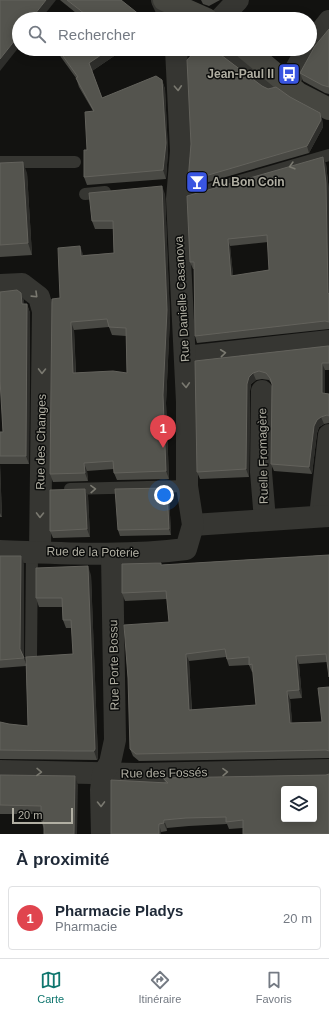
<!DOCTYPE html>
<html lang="fr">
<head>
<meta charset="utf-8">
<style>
	:root { --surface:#fff; --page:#f2f2f3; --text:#1f2937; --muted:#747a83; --line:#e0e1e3; --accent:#0f766e }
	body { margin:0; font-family:Arial,sans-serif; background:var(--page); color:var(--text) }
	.controls { position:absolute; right:12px; bottom:12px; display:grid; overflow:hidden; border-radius:4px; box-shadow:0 2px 10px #0003 }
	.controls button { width:36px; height:36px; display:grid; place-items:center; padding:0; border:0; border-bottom:1px solid var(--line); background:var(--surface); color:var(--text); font:20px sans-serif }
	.scale { position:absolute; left:12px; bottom:10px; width:61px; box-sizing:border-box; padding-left:4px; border:2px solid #b1afa3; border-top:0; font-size:11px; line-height:14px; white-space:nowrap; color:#b1afa3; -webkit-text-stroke:3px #0c0d0c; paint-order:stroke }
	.you { position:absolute; left:164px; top:495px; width:14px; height:14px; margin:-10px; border:3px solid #fff; border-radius:50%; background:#1a73e8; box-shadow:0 0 0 6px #1a73e833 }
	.badge { display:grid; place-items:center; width:26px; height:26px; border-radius:50%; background:var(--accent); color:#fff; font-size:13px; font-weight:700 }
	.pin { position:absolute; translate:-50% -33px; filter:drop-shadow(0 1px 2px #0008) }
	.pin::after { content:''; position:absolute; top:21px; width:14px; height:12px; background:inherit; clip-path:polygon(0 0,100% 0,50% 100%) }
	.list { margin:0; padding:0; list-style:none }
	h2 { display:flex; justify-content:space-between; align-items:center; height:52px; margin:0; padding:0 16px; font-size:17px }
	h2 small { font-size:13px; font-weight:400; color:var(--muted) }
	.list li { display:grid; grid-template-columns:26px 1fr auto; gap:12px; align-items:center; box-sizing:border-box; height:64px; margin:0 8px 8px; padding:0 8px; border:1px solid var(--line); border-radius:4px }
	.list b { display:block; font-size:15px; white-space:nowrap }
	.list p { margin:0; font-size:13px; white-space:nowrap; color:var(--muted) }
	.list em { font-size:13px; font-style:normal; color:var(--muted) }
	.icon { flex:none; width:22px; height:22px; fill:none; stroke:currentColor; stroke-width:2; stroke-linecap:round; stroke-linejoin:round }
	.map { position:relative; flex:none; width:329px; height:834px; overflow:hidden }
	.search { position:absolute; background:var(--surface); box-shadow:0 2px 10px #0003; left:12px; right:12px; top:12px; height:44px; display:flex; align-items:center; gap:10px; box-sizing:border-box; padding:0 14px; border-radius:22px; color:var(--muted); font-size:15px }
	.sheet { height:124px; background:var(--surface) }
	nav { display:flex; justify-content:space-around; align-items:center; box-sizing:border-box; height:56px; border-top:1px solid var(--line); background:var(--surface); font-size:11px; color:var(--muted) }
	nav a { display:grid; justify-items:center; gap:2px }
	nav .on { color:var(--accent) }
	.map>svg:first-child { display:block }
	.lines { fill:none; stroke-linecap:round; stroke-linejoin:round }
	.lane { stroke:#363632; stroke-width:12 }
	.street { stroke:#363632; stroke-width:22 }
	.secondary { stroke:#464640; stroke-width:22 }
	.wall { fill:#494944; fill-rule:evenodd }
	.shaded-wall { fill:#2e2e2b }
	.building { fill:#54544e; stroke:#63625c; fill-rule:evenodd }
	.oneway { stroke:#7a7970 }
	.labels { text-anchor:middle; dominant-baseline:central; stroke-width:3; stroke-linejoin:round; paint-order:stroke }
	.poi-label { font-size:12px; font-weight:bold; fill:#b1afa3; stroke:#0c0d0c; text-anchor:end }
	.street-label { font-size:12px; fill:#b1afa3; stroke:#0c0d0c }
</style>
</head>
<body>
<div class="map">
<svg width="329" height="834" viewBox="0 0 329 834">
	<rect width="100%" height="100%" fill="#121210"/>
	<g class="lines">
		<g class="lane">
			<polyline points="0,162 75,162"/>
			<polyline points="85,194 105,192"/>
			<polyline points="177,199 329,155"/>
			<polyline points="70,489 187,486"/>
			<polyline points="31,657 32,552"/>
		</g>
		<g class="street">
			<polyline points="162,0 171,19"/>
			<polyline points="220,19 238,0"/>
			<polyline points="310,45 329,21"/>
			<polyline points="227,49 272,83 280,76 293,74 307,49"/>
			<polyline points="0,285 22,284 39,297 43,311 40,552"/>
			<polyline points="185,357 329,341"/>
			<polyline points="262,391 261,472 265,520"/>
			<polyline points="320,516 329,435"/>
			<polyline points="193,525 329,516"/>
			<path d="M0,551c62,2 124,6 186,-2l7,-24 -6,-39v-84l-10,-203 4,-48 -5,-102"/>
			<polyline points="0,771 137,774 329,770"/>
			<polyline points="102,834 101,790 103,774 110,763 115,740 112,554"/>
		</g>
		<g class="secondary">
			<polyline points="164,0 207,19"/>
			<polyline points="246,49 298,93 329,109"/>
		</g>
	</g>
	<g class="wall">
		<polygon points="60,0 121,0 81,17"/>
		<polygon points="201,0 220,0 209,6 203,4"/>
		<polygon points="329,29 329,94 325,93 303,81 300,73"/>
		<polygon points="57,49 146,49 140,56 133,51 129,55 123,50 92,71 102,98 162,80 165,89 168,151 166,179 87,185 84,177 87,150 93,111 79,87 76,78 58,53"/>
		<polygon points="216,51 217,52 262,86 290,97 320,113 322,119 323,127 309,153 191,187 188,181 191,144"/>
		<polygon points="0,163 27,173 32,255 0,257"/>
		<path d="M326,164l3,27v138l-132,14 -2,-7 -1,-67h-1l-3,-7zM268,242l1,28 -36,6 -3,-30z"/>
		<path d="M165,194l5,124 -4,85 3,76 -52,1 -3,-7v-4l-27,2 1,10 -35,1 -3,-8 10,-176 23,-44v1l31,-2 -1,-24h-18l-3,-8zM109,327l3,8 14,1 1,37h-51l-2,-43z"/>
		<polygon points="0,292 21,293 24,301 24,304 27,304 30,313 29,464 0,464 2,517 0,517 0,432 3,432 1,389 0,389"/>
		<polygon points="328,346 329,346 329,370 325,370 325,393 329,394 329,423 324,424 319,427 317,433 312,474 274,471 271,464 272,384 269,380 262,379 256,380 251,384 250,391 249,477 200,479 197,472 195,361"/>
		<polygon points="167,488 169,494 171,535 120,536 118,530"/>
		<polygon points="85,489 88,496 90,537 53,538 50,531"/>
		<path d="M329,555l-2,107 -28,2 3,34 -12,1 2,24 30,-1 7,-35v71l-190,3 -6,-5 -3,-7 39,-127 -2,-23 -42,2 -3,-8 40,-28zM226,657l3,9 20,-1 3,7h1l3,33 -64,5 -3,-49z"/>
		<polygon points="0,556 24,564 24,657 26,664 73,654 72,628 66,628 63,620 62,607 39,607 36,598 91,575 98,758 97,760 0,759 0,722 9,724 28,726 26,666 0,668"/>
		<polygon points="0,775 78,785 44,829 41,820 41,814 0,814"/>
		<polygon points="326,775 243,828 229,829 227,824 189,826 167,828 167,831 161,832 111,834 165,782 163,778"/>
	</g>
	<g class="shaded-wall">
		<polygon points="46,0 56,0 41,19 31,19"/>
		<polygon points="19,35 19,47 0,71 0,59"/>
		<polygon points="110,49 123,49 123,50 92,71 89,63"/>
		<polygon points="127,49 132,49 133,51 129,55"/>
		<polygon points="138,49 146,49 140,56"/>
		<polygon points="162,80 165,89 168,151 166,179 163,170"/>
		<polygon points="320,113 322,119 323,127 309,153 307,146"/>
		<polygon points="323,157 326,164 329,191 329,297 328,293"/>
		<polygon points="23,162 27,173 32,255 28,243"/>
		<polygon points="162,186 165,194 170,318 166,403 169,479 166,471 163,395"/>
		<polygon points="228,239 230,246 234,283 231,276"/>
		<polygon points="80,246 83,254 84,263 81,256"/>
		<polygon points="21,293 24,301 25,313 22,304"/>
		<polygon points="27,304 30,313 29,464 26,456"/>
		<polygon points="71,322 74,330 76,381 73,373"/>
		<polygon points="322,363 325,370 325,400 322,393"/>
		<polygon points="253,373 256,380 251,384 250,391 249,477 246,469 247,384 249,377"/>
		<polygon points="321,417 324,424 319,427 317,433 312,474 309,467 314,426 317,420"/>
		<polygon points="84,463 87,471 88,481 85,473"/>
		<polygon points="0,464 2,517 0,513"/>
		<polygon points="167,488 169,494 171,535 169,529"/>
		<polygon points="85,489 88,496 90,537 87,529"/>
		<polygon points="21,556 24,564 24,657 27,666 20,649"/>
		<polygon points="88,566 91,575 98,758 97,760 94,751"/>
		<polygon points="186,654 189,661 192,718 189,710"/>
		<polygon points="296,656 299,664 302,698 299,690"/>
		<polygon points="287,691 290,699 293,730 290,723"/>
		<polygon points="75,776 78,785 77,834 74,834"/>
		<polygon points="164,820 167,828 167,831 164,823"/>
		<polygon points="159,824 161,832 161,834 159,834"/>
	</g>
	<g class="building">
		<polygon points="0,0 46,0 31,19 19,19 19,35 0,59"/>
		<polygon points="67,0 121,0 145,19 77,19 85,14"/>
		<polygon points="329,29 329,87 322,85 300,73 315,46"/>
		<polygon points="58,49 110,49 89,63 102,98 156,76 162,80 166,143 163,170 84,177 84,150 87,150 85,112 94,111 76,78 78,77"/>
		<polygon points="197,49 214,49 217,52 262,86 268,89 276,87 290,97 320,113 321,120 307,146 188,181 191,144 187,60"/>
		<path d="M323,157l3,26 2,110 1,1v28l-4,-1 -130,15 -1,-74h-4l-3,-66zM267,235l2,35 -38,6 -3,-37z"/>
		<polygon points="23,162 28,243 0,245 0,163"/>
		<path d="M162,186l5,124 -4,85 3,76 -52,2 -1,-12 -29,2 1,10 -35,1 2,-175 8,-1 -2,-50 22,-2 1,10 33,-3 -1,-32h-21l-3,-28zM107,319l2,8 17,1 1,45 -14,-2 -40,2 -2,-51z"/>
		<polygon points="17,290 21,293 22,304 27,304 26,456 0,456 0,432 3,432 0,380 0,292"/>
		<polygon points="328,346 329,346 329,363 322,363 322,393 329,394 329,416 327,415 321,417 317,420 314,426 309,467 271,464 272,384 270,378 266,373 259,371 253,373 249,377 247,384 246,469 197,472 195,361"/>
		<polygon points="167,488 169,529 118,530 115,489"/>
		<polygon points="85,489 87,529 50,531 50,490"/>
		<path d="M329,555v122l-3,-23 -30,2 3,34 -12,1 3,32 32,-1 -4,-34 11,-1v64l-3,-1 -190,4 -6,-5 -2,-71 -4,-53 45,-3 -3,-31 -44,2v-29l39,-1v2zM225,649l2,10 22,-2v8l3,-1 4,41 -67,5 -3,-56z"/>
		<polygon points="0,556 21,556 20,649 24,658 0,660"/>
		<polygon points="88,566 95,749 94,751 75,751 0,750 0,722 9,724 28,726 26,657 73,654 71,620 63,620 62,598 36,598 36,568"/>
		<path d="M329,774v60h-86v-14l-17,2v-5l-40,1 -22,2v3l-5,1v10h-48v-54l57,3 -5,-5 163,-3zM284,789h30v30h-30z"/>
		<polygon points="0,775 75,776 74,834 44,834 44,826 43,820 41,820 41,806 0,805"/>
	</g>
	<defs><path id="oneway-chevron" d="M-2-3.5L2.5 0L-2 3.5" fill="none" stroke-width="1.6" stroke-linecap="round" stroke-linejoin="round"/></defs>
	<g class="oneway">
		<use href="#oneway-chevron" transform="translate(178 88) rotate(87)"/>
		<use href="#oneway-chevron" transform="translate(292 166) rotate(164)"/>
		<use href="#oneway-chevron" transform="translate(35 295) rotate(44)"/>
		<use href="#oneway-chevron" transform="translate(223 353) rotate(-6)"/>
		<use href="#oneway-chevron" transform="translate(42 371) rotate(91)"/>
		<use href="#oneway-chevron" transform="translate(186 385) rotate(87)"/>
		<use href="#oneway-chevron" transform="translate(93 489) rotate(-2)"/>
		<use href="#oneway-chevron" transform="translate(40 515) rotate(91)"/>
		<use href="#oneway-chevron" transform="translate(39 772) rotate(1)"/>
		<use href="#oneway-chevron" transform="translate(225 772) rotate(-1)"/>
		<use href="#oneway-chevron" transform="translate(101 804) rotate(89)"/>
	</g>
	<defs>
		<g id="bus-square" transform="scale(1.15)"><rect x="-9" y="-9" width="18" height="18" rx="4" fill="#3955e1" stroke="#0c0d0c"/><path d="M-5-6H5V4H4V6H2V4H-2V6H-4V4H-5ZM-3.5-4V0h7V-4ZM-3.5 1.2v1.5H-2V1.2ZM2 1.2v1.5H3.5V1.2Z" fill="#fff"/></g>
		<g id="bar-square" transform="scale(1.15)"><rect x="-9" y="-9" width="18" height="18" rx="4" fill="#3955e1" stroke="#0c0d0c"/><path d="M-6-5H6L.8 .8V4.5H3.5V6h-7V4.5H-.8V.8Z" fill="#fff"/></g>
	</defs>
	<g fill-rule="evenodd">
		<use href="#bus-square" x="289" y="74"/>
		<use href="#bar-square" x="197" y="182"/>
	</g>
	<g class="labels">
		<g class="poi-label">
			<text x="274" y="74">Jean-Paul II</text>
			<text x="212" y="182" text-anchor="start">Au Bon Coin</text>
		</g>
		<g class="street-label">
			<text transform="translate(182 299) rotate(-93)">Rue Danielle Casanova</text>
			<text transform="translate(41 442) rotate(-89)">Rue des Changes</text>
			<text transform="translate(263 456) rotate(-91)">Ruelle Fromagère</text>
			<text transform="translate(93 552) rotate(1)">Rue de la Poterie</text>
			<text transform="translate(114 665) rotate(-91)">Rue Porte Bossu</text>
			<text transform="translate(164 773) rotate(-1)">Rue des Fossés</text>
		</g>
	</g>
</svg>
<div class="controls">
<button><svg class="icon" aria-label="layers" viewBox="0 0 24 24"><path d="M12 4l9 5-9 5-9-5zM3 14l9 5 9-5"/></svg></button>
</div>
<div class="scale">20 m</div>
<div class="you"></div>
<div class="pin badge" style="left:163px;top:448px;background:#e0444e">1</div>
<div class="search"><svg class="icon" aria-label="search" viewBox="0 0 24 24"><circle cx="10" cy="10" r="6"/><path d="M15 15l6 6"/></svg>Rechercher</div>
</div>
<section class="sheet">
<h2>À proximité<small></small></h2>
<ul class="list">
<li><span class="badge" style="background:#e0444e">1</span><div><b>Pharmacie Pladys</b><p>Pharmacie</p></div><em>20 m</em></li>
</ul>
</section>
<nav>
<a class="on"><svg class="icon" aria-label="map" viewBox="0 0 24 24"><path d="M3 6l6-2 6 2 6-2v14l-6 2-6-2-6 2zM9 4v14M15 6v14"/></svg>Carte</a>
<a><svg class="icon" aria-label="directions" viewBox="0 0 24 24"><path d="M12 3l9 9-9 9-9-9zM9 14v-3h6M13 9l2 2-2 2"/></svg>Itinéraire</a>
<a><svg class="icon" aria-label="saved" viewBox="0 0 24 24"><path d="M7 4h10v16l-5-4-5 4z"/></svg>Favoris</a>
</nav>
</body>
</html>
